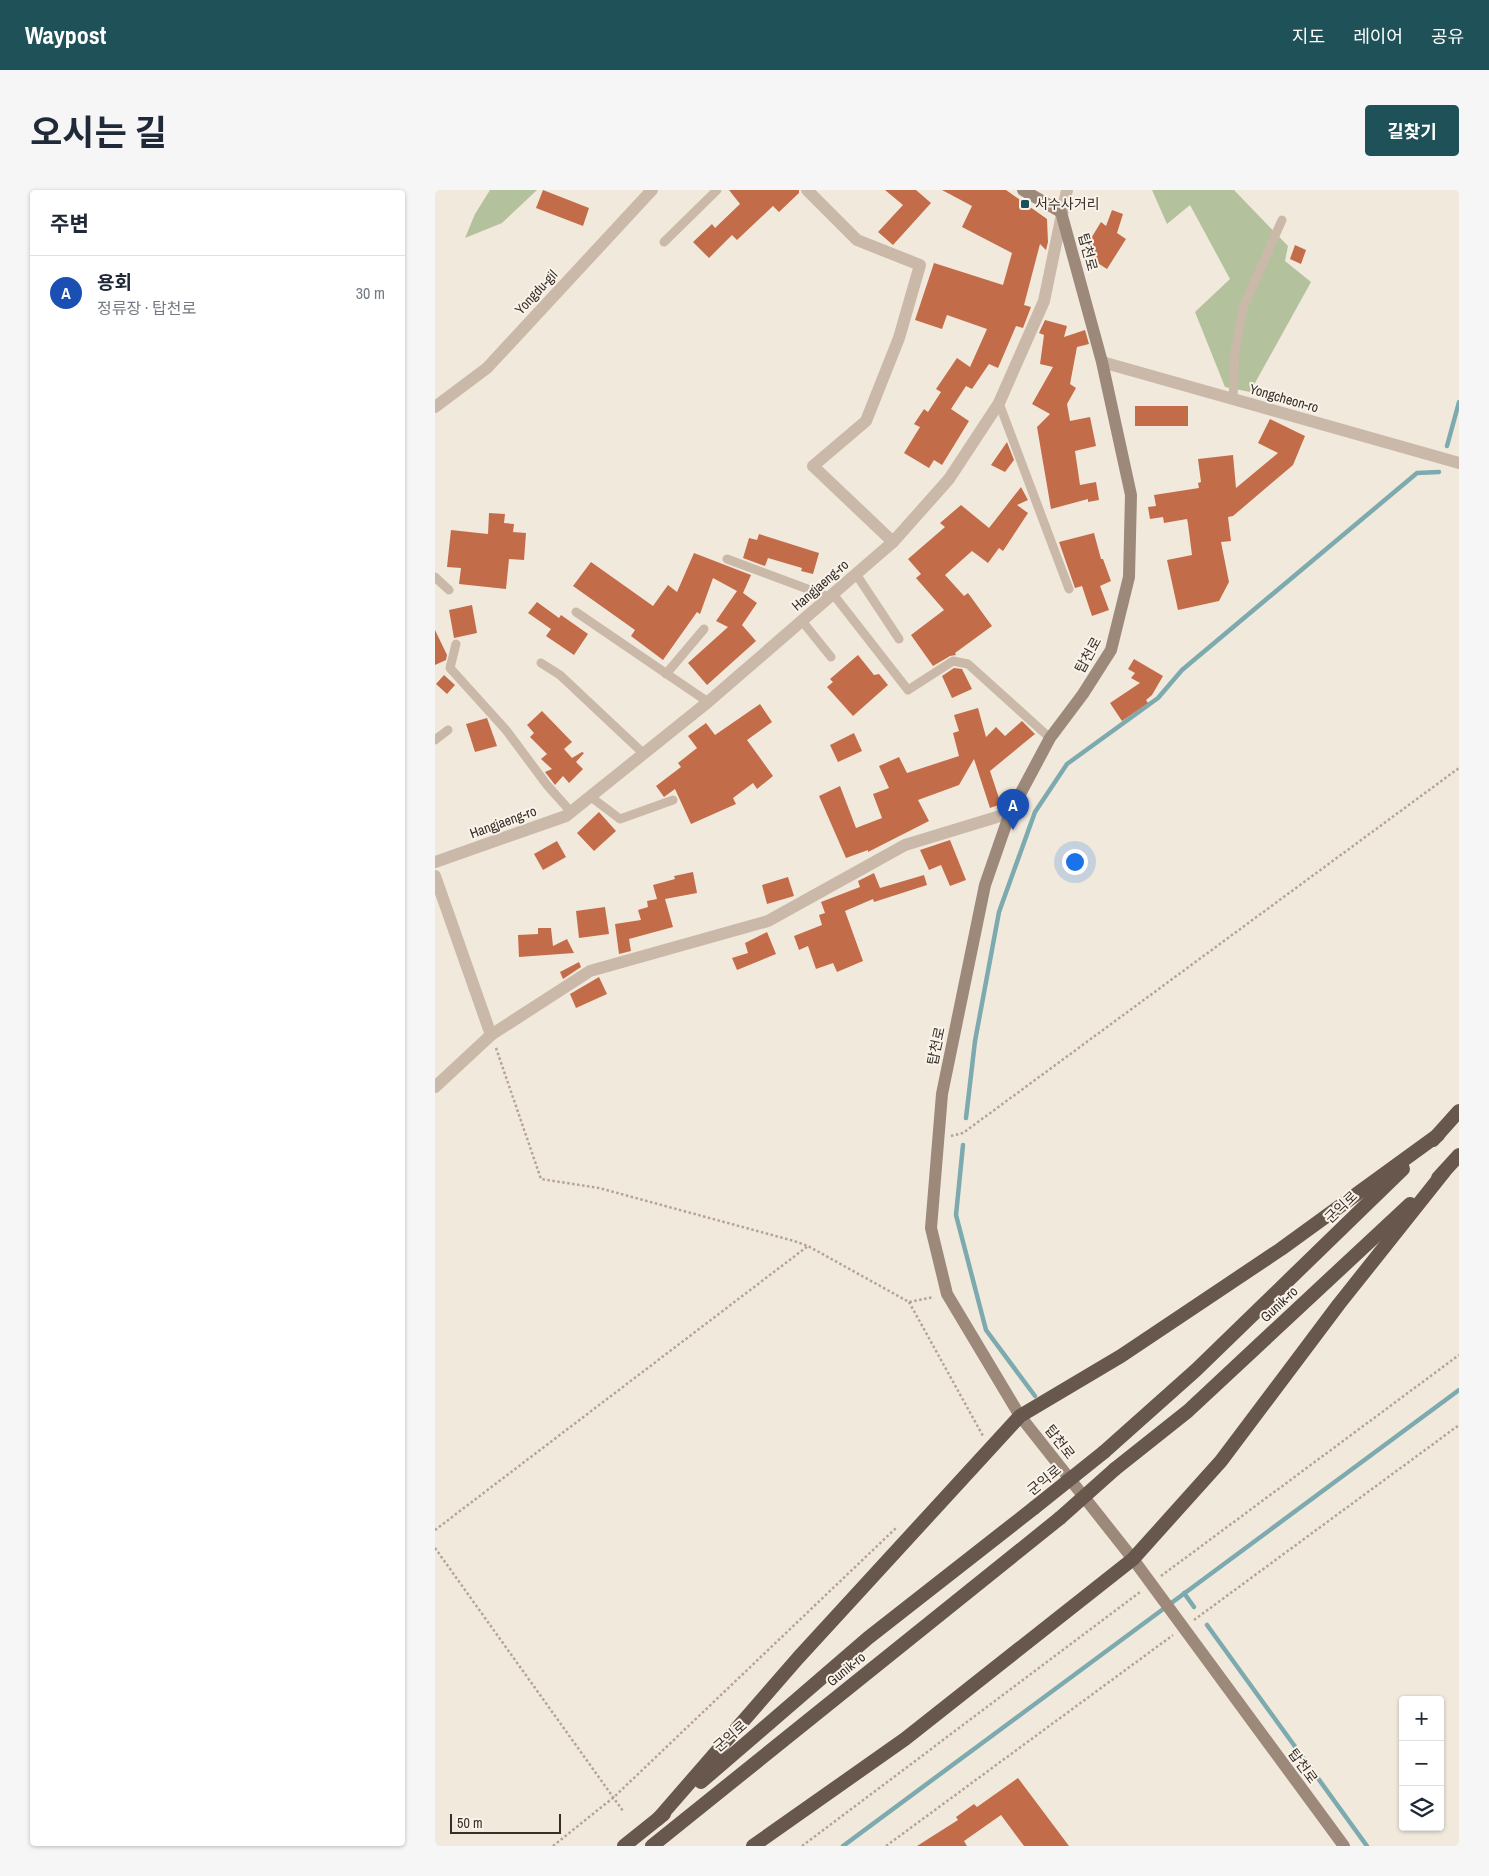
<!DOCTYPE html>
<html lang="ko">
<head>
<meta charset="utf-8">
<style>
	:root { --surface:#fff; --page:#f6f6f7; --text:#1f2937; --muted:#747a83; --line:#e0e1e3; --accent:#1f5158 }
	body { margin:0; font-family:"Archivo Narrow","Noto Sans KR",sans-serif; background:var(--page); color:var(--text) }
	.controls { position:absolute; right:15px; bottom:15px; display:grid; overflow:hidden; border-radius:5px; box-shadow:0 1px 4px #0004 }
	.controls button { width:45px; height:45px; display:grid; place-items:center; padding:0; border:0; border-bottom:1px solid var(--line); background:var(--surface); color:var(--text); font:25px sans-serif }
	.scale { position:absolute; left:15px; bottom:12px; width:111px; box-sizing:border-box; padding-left:5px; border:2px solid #372e29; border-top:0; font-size:14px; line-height:18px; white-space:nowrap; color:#372e29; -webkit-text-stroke:4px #f9f3e9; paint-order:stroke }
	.you { position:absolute; left:639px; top:671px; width:18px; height:18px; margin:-12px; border:4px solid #fff; border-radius:50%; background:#1a73e8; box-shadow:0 0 0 8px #1a73e833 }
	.badge { display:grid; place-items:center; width:32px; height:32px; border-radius:50%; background:var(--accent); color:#fff; font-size:16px; font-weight:700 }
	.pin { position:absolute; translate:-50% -41px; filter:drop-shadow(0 1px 2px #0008) }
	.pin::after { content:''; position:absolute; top:26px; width:18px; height:15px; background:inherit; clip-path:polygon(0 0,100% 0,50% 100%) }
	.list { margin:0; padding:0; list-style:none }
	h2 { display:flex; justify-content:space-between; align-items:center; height:65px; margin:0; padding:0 20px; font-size:21px }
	h2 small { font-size:16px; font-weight:400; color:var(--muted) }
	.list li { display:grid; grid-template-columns:32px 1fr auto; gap:15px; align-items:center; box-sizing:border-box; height:75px; padding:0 20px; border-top:1px solid var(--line) }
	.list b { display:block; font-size:19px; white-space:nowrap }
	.list p { margin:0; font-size:16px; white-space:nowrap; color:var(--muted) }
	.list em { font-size:16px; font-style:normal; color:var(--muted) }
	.icon { flex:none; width:28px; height:28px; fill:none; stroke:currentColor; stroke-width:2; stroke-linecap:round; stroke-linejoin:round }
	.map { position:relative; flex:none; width:1024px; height:1656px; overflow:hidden; border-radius:5px }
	header { display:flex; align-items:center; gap:30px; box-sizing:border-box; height:70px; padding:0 25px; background:var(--accent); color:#fff }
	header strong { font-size:24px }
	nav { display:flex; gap:28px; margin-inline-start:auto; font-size:18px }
	.intro { display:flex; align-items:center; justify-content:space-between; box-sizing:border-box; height:120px; padding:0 30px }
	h1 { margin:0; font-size:35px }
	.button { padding:12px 22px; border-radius:5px; background:var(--accent); color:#fff; font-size:18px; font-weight:700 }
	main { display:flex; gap:30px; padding:0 30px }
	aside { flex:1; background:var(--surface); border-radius:5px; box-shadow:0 1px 4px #0004 }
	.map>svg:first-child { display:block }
	.green { fill:#b3c19d }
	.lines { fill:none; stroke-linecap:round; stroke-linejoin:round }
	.stream { stroke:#7caaae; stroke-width:4.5 }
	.building { fill:#c36c49 }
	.path { stroke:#b6a393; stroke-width:2.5; stroke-dasharray:2.5 2.5; stroke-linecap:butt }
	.service { stroke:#cab9a9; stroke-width:9 }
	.minor { stroke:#cab9a9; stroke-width:12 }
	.tertiary { stroke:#cab9a9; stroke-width:12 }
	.secondary { stroke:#9d897a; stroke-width:12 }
	.trunk { stroke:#68574d; stroke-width:14 }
	.trunk-bridge { stroke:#68574d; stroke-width:14 }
	.poi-dot { fill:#1f5158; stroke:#f9f3e9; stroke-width:2 }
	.labels { text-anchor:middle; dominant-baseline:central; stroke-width:4; stroke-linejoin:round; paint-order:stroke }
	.poi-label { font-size:14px; fill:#372e29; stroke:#f9f3e9; text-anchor:start }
	.street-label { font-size:14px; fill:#372e29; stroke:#f9f3e9 }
</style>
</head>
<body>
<header>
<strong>Waypost</strong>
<nav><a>지도</a><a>레이어</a><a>공유</a></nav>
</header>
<div class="intro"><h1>오시는 길</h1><a class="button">길찾기</a></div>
<main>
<aside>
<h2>주변<small></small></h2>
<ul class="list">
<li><span class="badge" style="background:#1a4fb4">A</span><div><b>용회</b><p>정류장 · 탑천로</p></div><em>30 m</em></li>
</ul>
</aside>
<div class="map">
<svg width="1024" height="1656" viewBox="0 0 1024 1656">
	<rect width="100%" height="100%" fill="#f2e9dd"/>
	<g class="green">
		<polygon points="55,0 102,0 67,33 30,48 40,24"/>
		<polygon points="717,0 799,0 853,56 850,71 876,92 815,202 790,197 760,122 795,89 755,15 732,34"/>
	</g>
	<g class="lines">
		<g class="stream">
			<polyline points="1012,256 1024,212"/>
			<polyline points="531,928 540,851 564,722 600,622 632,574 723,508 747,480 982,283 1004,282"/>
			<polyline points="528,955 521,1025 551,1140 600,1206"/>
			<polyline points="749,1403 759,1417"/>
			<polyline points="772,1435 932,1656"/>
			<polyline points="408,1656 1024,1200"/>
		</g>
	</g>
	<g class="building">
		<polygon points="108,0 154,18 148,36 101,18"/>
		<polygon points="294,0 364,0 364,3 344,22 338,16 302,50 297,45 274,68 258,52 277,34 280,38 305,14"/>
		<polygon points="450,0 481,0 496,13 458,55 443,42 468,15"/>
		<polygon points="507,0 571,0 612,29 613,52 611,60 605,54 589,115 596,117 588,138 581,136 563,178 554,174 537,199 531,196 516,219 534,231 507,275 499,270 494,278 469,263 485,237 479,234 489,219 493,222 506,202 501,199 522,168 535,177 552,139 512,125 507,139 480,130 499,73 568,95 577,63 527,37 537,16"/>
		<polygon points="677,20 688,24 682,43 691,49 672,79 647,63 666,32 671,36"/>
		<polygon points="860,55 871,60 866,74 855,69"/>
		<polygon points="610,130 632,136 629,147 650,140 654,154 642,157 635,194 641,198 632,214 635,231 655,227 661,256 640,261 645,295 661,292 664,310 653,312 653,309 616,319 602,237 615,224 597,214 618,177 605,174 609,145 604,143"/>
		<rect x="700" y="216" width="53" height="20"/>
		<polygon points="835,229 870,246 858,275 798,326 793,327 796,351 786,352 794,392 784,411 743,420 732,370 757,365 753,334 752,329 729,333 728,327 715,329 713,317 721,316 719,305 764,298 763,293 766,292 763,269 798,265 801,298 843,263 823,253"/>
		<polygon points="572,252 579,270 570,282 556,275"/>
		<polygon points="586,297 593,310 582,315 593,323 568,361 564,358 553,373 537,361 510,385 529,406 533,403 557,436 520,463 521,465 515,466 498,476 476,445 509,420 481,388 486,384 473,369 510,337 505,333 526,315 554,338"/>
		<polygon points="54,323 70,324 69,333 79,334 78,342 91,343 89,370 74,369 71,399 24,394 26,378 12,377 16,340 53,344"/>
		<polygon points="659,343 666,369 668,369 676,391 665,396 674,420 657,426 647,396 640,398 624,352"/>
		<polygon points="324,344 384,363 378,384 366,381 367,378 333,368 330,376 308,368 314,348 322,350"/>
		<polygon points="259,363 316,385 308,403 322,413 307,435 321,451 272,495 253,473 293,437 281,431 302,401 278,388 265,424 262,422 228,470 196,446 200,440 138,396 156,372 218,416 233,395 242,402"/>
		<polygon points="102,412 124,428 126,425 153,444 139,465 111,446 116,439 93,423"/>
		<polygon points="37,415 42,443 19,448 14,420"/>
		<polygon points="0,440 12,465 11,470 0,475"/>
		<polygon points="423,465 439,485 444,484 453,495 418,526 392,497 398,492 395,489"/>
		<polygon points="699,469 728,486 717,505 711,510 713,513 687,531 675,513 705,493 696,488 700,483 693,479"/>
		<polygon points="519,478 527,479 537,499 517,508 507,486"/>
		<polygon points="9,485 20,495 12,504 1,494"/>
		<polygon points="325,514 337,532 312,550 338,586 322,599 318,593 298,608 301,614 256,634 240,599 229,607 221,596 246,577 243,573 262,558 253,546 271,533 280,545"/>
		<polygon points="543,518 551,547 561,537 570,546 587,531 600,544 555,581 566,614 555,618 539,569 524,595 483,610 494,631 433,662 433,660 411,668 384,606 405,596 421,638 447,628 438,604 454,598 444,576 464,567 472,583 524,566 518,543 524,541 519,525"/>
		<polygon points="107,521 137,552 129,559 137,568 147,562 149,563 141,572 148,579 134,593 128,586 120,595 117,591 110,582 117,579 106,569 112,564 95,547 99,543 92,535"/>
		<polygon points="52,528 62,556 40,562 31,534"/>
		<polygon points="419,543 427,561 403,572 395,555"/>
		<polygon points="164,622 181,641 159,661 142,643"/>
		<polygon points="515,650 531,690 515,696 506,675 494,680 485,660"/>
		<polygon points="122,651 131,667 108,680 99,664"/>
		<polygon points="258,682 262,703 230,709 238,737 194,749 196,761 184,764 180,734 206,730 203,720 213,717 212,711 222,709 218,695 240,689 239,686"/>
		<polygon points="439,683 445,698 489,685 492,695 439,712 438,709 410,721 428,771 402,782 398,773 381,779 373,756 364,760 359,746 387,735 384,725 390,723 386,712 425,697 423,691"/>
		<polygon points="353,687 359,706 332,714 327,695"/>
		<polygon points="170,717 174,744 144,748 141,721"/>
		<polygon points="103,738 116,738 118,756 132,749 139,763 84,767 83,745 103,744"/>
		<polygon points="332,742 341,764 302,780 297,768 313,763 310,753"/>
		<polygon points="144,772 146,777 128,789 125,782"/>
		<polygon points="164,787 172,804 141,818 135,804"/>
		<polygon points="583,1588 634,1656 589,1656 566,1625 529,1651 532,1656 482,1656 523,1630 521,1627 539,1614 542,1617"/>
	</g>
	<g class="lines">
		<g class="path">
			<polyline points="61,858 106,989 164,998 359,1051 373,1056 474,1112 499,1107"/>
			<polyline points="516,946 528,943 1024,578"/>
			<polyline points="474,1112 548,1246"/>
			<polyline points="0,1340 373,1056"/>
			<polyline points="0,1358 188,1621"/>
			<polyline points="726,1386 1024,1165"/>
			<polyline points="759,1430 1024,1235"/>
			<polyline points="118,1656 179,1607 461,1338"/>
			<polyline points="367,1656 705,1402"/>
			<polyline points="451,1656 738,1445"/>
		</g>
		<g class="service">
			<polyline points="229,52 282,0"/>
			<polyline points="798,209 800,162 808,118 847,30"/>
			<polyline points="564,213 634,399"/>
			<polyline points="292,369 394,407"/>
			<polyline points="421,384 464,449"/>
			<polyline points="0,387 14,400"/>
			<polyline points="398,404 473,500 518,471 533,474 615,548"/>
			<polyline points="141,422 273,512"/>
			<polyline points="367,431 396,467"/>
			<polyline points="21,454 15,478 71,540 112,595 136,622"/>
			<polyline points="106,473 125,485 209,564"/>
			<polyline points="231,484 269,439"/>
			<polyline points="0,550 13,540"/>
			<polyline points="156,607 185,629 238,610"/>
		</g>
		<g class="minor">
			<polyline points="372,0 422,50 485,75 464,148 431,231 378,276 458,352"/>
			<polyline points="0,217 52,178 217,0"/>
			<polyline points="0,686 56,845"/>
			<polyline points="0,897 56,845 155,781 333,731 470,655 575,623"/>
		</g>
		<g class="tertiary">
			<polyline points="667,172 1024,273"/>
			<polyline points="0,672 131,626 273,512 458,352 514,289 564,213 609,111 632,0"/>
		</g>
		<polyline class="secondary" points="588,0 626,22 667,172 696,305 694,387 676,460 648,504 615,548 575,623 550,695 507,904 496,1038 512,1104 585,1226 698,1369 909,1656"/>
		<g class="trunk">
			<polyline points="998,950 1024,921"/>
			<polyline points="1003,988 1024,965"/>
			<polyline points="669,1262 761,1180 968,979"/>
			<polyline points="680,1279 753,1221 975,1014"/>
			<polyline points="266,1592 433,1448 599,1318"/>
			<polyline points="223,1629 363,1468 585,1226 686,1166 846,1059 1003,945"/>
			<polyline points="189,1656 229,1624"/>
			<polyline points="217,1656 625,1328"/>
			<polyline points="318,1656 470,1549 698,1369 786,1271 904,1114 1009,982"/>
		</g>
		<g class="trunk-bridge">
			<polyline points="599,1318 669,1262"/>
			<polyline points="625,1328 680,1279"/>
		</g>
	</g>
	<rect class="poi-dot" x="585" y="9" width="10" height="10" rx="2.5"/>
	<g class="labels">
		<g class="poi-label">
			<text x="600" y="14">서수사거리</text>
		</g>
		<g class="street-label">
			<text transform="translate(653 62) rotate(75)">탑천로</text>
			<text transform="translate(101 102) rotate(-47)">Yongdu-gil</text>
			<text transform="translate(849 208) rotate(16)">Yongcheon-ro</text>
			<text transform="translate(385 395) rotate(-41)">Hangjaeng-ro</text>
			<text transform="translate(653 465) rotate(-61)">탑천로</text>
			<text transform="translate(68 632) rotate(-20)">Hangjaeng-ro</text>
			<text transform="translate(501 856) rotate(-78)">탑천로</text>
			<text transform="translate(906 1017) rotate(-44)">군익로</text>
			<text transform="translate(844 1114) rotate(-43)">Gunik-ro</text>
			<text transform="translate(625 1252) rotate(52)">탑천로</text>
			<text transform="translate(609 1290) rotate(-39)">군익로</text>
			<text transform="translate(411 1479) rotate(-39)">Gunik-ro</text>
			<text transform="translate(295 1546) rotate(-41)">군익로</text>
			<text transform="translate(868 1576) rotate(54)">탑천로</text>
		</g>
	</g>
</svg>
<div class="controls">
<button>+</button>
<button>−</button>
<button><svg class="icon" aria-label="layers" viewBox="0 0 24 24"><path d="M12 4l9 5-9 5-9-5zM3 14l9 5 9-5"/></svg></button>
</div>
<div class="scale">50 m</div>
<div class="you"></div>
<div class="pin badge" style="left:578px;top:640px;background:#1a4fb4">A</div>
</div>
</main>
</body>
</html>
